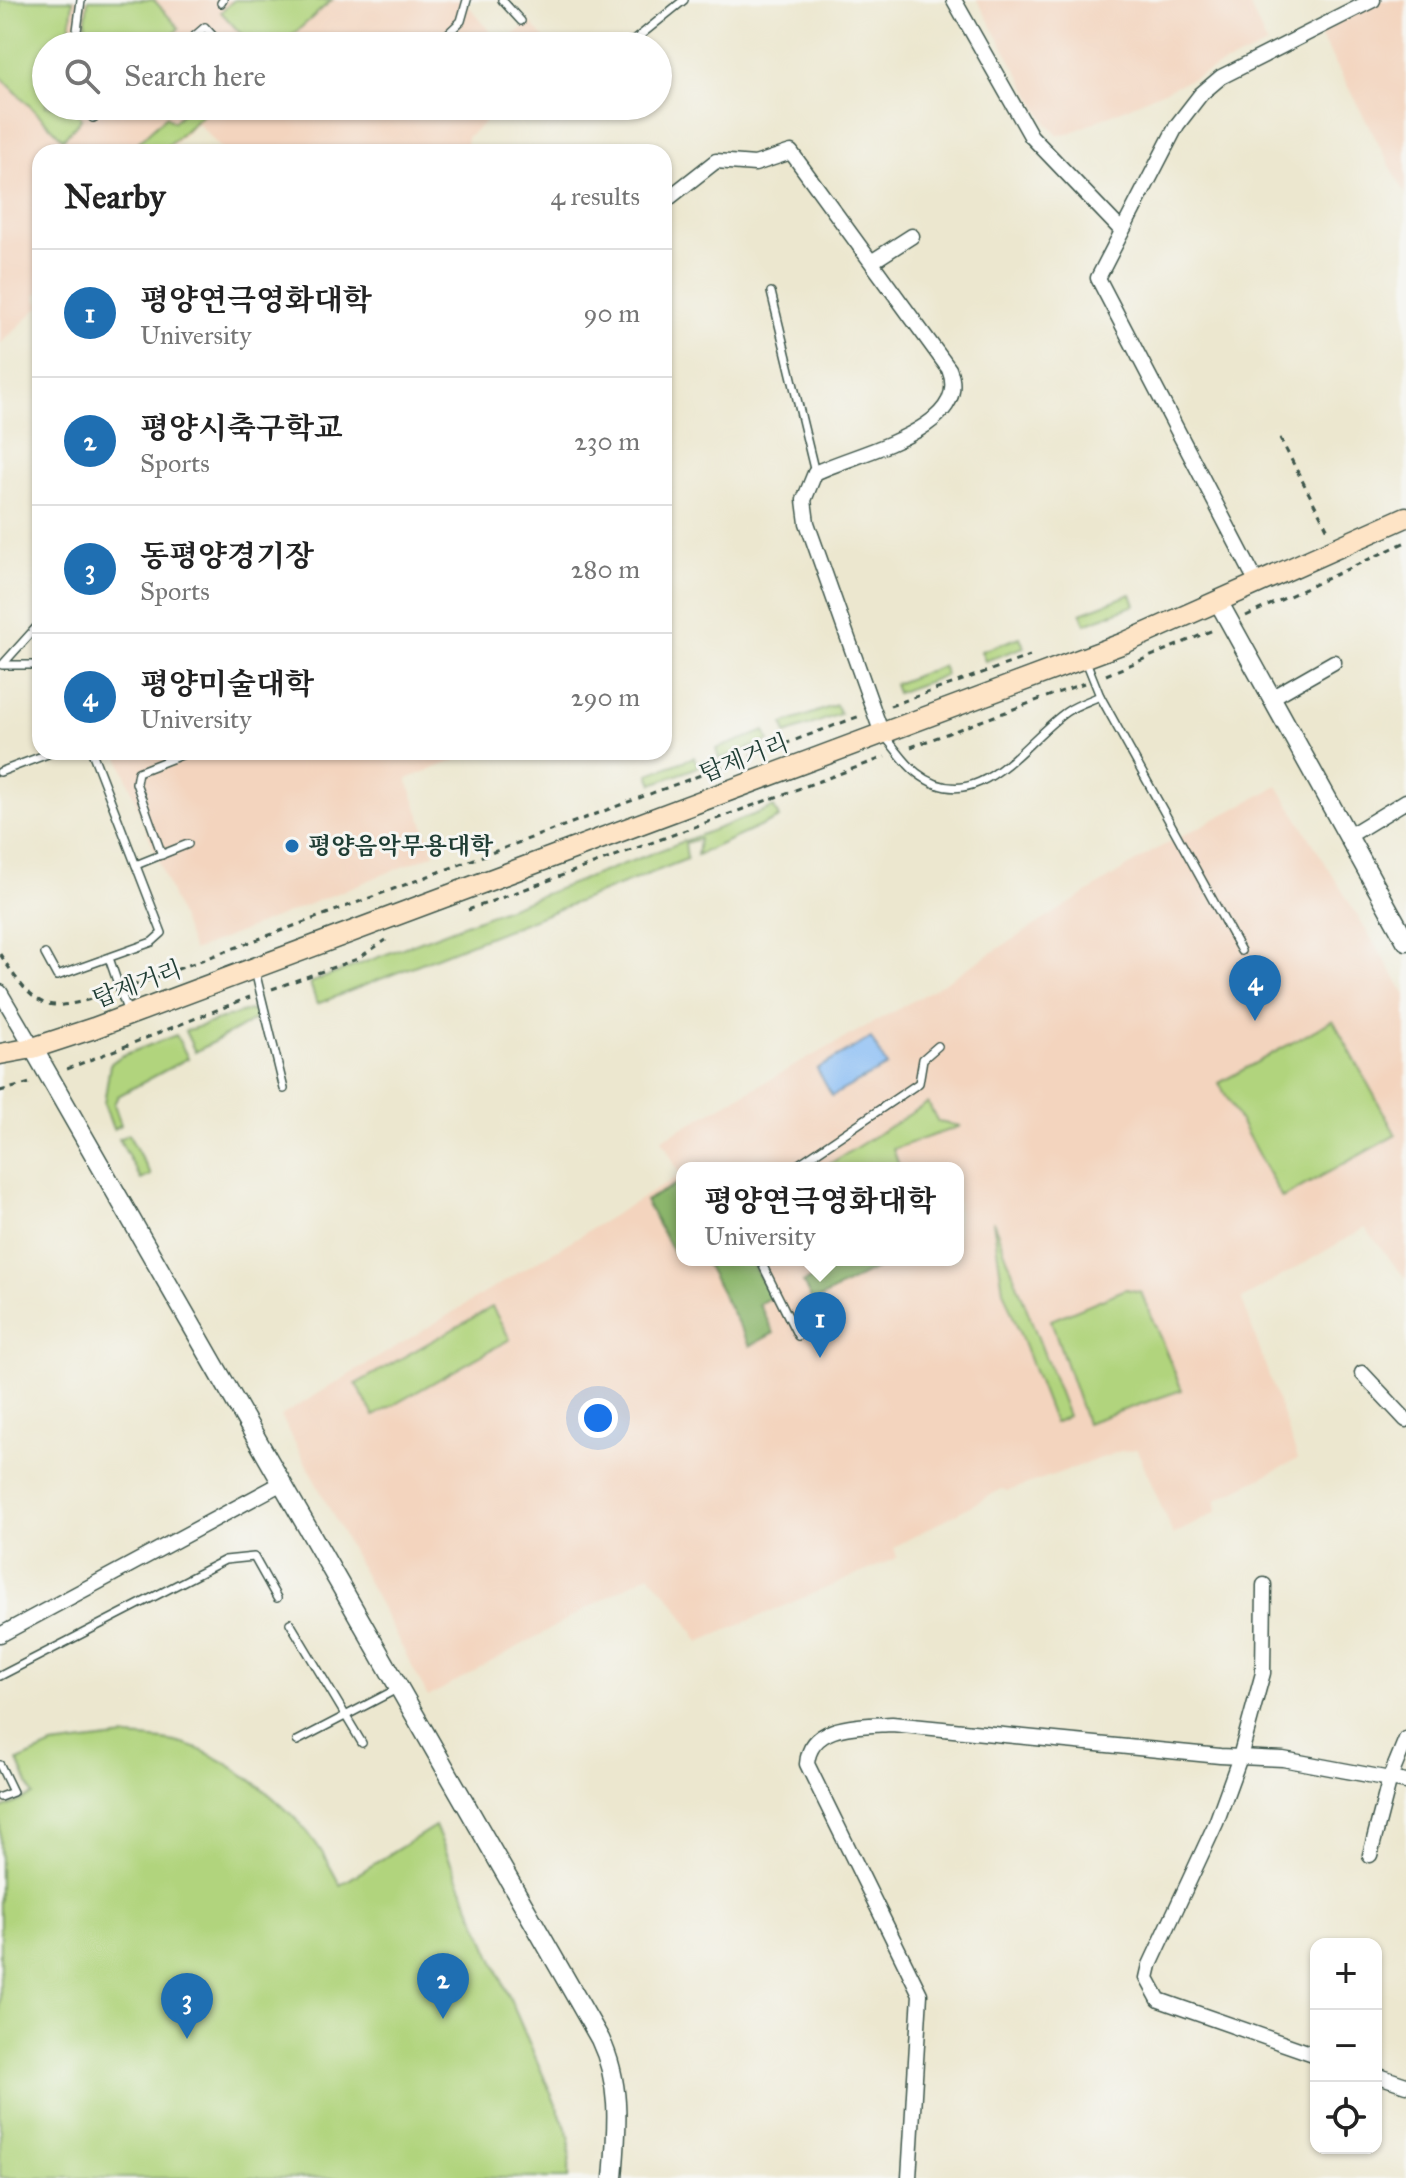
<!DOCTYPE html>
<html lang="en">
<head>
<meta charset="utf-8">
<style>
	:root { --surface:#fff; --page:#f6f6f6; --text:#222; --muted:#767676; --line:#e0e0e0; --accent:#1f6fb2 }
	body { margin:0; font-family:"IM FELL Great Primer","Noto Serif KR",serif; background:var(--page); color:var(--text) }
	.controls { position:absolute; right:24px; bottom:24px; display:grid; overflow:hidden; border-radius:16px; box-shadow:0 2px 6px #0004 }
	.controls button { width:72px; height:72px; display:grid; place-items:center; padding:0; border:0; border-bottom:2px solid var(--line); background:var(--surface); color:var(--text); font:40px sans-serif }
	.you { position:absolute; left:598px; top:1418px; width:28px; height:28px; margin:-20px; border:6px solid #fff; border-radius:50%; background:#1a73e8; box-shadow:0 0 0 12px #1a73e833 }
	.badge { display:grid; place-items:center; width:52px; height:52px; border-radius:50%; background:var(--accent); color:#fff; font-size:26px; font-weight:700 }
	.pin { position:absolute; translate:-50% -66px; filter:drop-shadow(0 2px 4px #0008) }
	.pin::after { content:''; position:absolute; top:42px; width:28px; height:24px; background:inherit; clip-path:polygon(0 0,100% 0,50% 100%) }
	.popup { position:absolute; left:676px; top:1162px; width:288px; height:104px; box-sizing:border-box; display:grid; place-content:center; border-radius:16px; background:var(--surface); filter:drop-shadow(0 2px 6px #0005); font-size:26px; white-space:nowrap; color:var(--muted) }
	.popup b { font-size:30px; color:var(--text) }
	.popup::after { content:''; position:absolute; left:50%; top:100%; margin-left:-16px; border:16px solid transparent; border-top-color:var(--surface) }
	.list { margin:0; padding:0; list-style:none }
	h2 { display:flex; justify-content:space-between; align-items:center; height:104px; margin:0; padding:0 32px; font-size:34px }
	h2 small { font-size:26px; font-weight:400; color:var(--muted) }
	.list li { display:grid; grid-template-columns:52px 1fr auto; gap:24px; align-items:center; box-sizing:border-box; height:128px; padding:0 32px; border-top:2px solid var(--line) }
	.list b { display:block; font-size:30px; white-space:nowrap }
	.list p { margin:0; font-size:26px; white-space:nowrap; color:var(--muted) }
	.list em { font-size:26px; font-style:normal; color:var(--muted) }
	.icon { flex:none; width:44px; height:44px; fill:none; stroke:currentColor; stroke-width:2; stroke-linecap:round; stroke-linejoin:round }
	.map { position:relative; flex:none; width:1406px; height:2178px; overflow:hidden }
	.search { position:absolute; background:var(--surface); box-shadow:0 2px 6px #0004; left:32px; top:32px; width:640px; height:88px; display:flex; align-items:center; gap:20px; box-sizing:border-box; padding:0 28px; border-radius:44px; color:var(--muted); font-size:30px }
	.panel { position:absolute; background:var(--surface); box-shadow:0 2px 6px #0004; left:32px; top:144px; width:640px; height:616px; border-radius:24px }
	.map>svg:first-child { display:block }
	.built { fill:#f3d4be; fill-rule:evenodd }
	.green { fill:#b1d47d; stroke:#688858; stroke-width:2 }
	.forest { fill:#8cb66c; stroke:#567a50; stroke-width:2 }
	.water { fill:#87bcf5; stroke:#537c94; stroke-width:2 }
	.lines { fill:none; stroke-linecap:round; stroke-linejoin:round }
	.service-casing { stroke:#3e564b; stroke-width:10 }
	.minor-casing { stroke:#3e564b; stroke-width:17 }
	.tertiary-casing { stroke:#3e564b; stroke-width:21 }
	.secondary-casing { stroke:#3e564b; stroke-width:23 }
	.path { stroke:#3e564b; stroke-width:3; stroke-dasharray:6 6; stroke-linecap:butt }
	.service { stroke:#fff; stroke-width:7 }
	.minor { stroke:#fff; stroke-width:14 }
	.tertiary { stroke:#fff; stroke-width:18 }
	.secondary { stroke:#fee4c6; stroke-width:20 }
	.poi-dot { fill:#1f6fb2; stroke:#f6f6f2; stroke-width:3 }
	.labels { text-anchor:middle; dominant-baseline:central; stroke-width:6; stroke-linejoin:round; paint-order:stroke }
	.street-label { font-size:24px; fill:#1f3d34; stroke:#f6f6f2 }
	.poi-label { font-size:24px; font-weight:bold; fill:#1f3d34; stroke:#f6f6f2; text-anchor:start }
</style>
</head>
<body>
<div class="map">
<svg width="1406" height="2178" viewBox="0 0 1406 2178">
	<rect width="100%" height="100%" fill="#f6f6f2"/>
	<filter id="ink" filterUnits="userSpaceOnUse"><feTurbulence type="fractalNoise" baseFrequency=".0125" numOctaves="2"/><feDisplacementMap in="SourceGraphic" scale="16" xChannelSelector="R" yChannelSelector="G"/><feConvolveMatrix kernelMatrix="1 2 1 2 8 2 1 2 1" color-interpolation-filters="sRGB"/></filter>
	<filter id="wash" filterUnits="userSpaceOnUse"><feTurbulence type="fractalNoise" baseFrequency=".006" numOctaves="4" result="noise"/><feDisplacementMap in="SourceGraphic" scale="32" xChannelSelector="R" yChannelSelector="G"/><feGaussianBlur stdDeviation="1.8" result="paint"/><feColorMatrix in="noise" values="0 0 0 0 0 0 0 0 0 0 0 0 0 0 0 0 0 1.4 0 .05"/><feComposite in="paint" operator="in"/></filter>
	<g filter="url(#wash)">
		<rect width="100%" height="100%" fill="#ece7cf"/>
		<g class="built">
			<polygon points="0,0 464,0 501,45 530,22 551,46 46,46 46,106 504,106 467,137 465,152 224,152 198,123 165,152 40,152 40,291 35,296 40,306 0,344"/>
			<polygon points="977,0 1247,0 1267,45 1070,133 1058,135 1047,124"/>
			<polygon points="1379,0 1406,0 1406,195 1319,33"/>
			<polygon points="117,752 476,752 407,779 434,854 193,951"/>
			<path d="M1278,786l128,209v284l-41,-51 -123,71 56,160 -82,41 1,12 -44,23 -36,-86 -16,2 -113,40 -6,-2 -108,58 3,11 -198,84 -25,-40 -25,-28 -221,123 -147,-281 399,-241 -18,-36 272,-150 219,-138zM682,1168h276v92h-276z"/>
		</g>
		<g class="green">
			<polygon points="0,0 73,0 68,46 46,46 46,106 76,106 81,119 63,139 0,76"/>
			<polygon points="88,0 154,0 179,28 164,46 83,46"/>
			<polygon points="234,0 332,0 280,46 252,46 221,12"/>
			<polygon points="190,106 213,106 161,152 128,152 166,116 173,122"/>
			<polygon points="1131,594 1135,605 1085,624 1081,613"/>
			<polygon points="1020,637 1024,647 985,661 981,651"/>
			<polygon points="942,666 946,675 897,693 894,684"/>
			<polygon points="836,705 840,714 786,734 783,724"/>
			<polygon points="765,731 769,741 719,759 716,749"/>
			<polygon points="694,757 698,767 653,784 649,774"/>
			<polygon points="774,807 779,818 697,855 699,839 685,843 687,859 317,1004 310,983"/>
			<polygon points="249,1010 257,1013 254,1020 195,1052 185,1031"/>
			<polygon points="1333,1020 1396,1135 1282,1198 1219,1083"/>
			<polygon points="176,1035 188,1058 118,1096 114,1104 121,1125 113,1129 104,1104 110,1064 121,1056"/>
			<polygon points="928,1103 938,1122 961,1126 893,1149 900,1168 823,1168"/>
			<polygon points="128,1134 151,1175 141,1180 119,1139"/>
			<polygon points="993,1221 1068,1416 1054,1423 1003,1290"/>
			<polygon points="1126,1289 1141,1292 1182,1390 1086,1423 1051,1320"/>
			<polygon points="492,1307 510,1339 374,1416 356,1384"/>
			<path d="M126,1737c16,1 33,2 49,5 49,10 111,61 140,100 10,13 17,29 25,43l95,-59 135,311 -1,41h-569v-368l33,-15 -15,-34 34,-15z"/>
		</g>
		<g class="forest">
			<polygon points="682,1181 682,1250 674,1254 645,1201"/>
			<polygon points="704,1260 750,1260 771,1297 759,1304 774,1333 750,1346"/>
			<polygon points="845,1260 892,1260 813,1302 803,1283"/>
		</g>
		<polygon class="water" points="871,1038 887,1066 832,1096 817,1069"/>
	</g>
	<g filter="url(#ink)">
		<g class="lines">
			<g class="service-casing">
				<g id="service">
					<polyline points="502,0 521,21"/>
					<polyline points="221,3 223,0"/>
					<polyline points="75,46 81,0"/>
					<polyline points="183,46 205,27 222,46"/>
					<polyline points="435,46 461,21 467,0"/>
					<polyline points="627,46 684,0"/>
					<polyline points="79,106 93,118 115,106"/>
					<polyline points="771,292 815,473"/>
					<polyline points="1086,661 1100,696 1241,951"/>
					<polyline points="3,664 40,623"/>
					<polyline points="2,665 40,665"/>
					<path d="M884,736c11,11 20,27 33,37 60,47 106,-31 149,-61 10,-7 23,-11 34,-16"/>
					<polyline points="0,772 53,752"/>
					<polyline points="162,855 136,783 138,772 189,752"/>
					<polyline points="136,865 188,844"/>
					<polyline points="45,954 57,976 152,942 162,933 92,752"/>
					<polyline points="109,958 128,1013"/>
					<polyline points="255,971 284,1089"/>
					<polyline points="793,1168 919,1083 923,1059 938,1046"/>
					<polyline points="760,1260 798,1336"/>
					<polyline points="290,1623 362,1743"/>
					<polyline points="0,1676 225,1560 254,1557 277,1598"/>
					<polyline points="297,1741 397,1689"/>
					<polyline points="0,1765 13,1792 0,1797"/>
				</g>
			</g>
			<g class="minor-casing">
				<g id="minor">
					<polyline points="954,0 1031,136 1122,231"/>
					<path d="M665,201l51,-40 39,3 36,-12 158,217c25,61 -95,84 -134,104l-11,27 3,23 75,211"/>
					<polyline points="873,261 912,236"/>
					<polyline points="1257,583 1098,278 1177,125 1201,94 1221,77 1373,0"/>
					<polyline points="1271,698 1334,662"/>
					<polyline points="1347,837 1406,801"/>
					<polyline points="0,992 33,1048"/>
					<polyline points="1362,1373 1406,1420"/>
					<polyline points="1264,1585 1263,1673 1240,1757 1216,1823 1150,1965 1147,1978 1159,2000 1316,2055"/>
					<polyline points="0,1635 282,1483"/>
					<polyline points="1370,1855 1390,1778 1406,1739"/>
					<polyline points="1376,2075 1406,2085"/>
					<path d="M909,2178l11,-184 -113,-230c3,-41 53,-38 85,-40l328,32 63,3 123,23"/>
				</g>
			</g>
			<g class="tertiary-casing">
				<g id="tertiary">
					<polyline points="1218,601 1406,941"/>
					<path d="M33,1048l567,991c22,46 17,90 13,139"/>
				</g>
			</g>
			<g class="secondary-casing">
				<polyline id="secondary" points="0,1054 33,1048 94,1028 1124,643 1406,517"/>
			</g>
			<g class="path">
				<polyline points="1280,438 1328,530"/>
				<polyline points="1246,616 1406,542"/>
				<polyline points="1106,675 1213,630"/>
				<polyline points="890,706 1030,656"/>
				<polyline points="911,747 1084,683"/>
				<polyline points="468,910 885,757"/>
				<path d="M0,954c37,58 46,60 110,39"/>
				<polyline points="132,986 860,716"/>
				<polyline points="272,989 357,959 386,940"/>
				<polyline points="67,1069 250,997"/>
				<polyline points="0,1091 34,1082"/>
			</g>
			<use href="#service" class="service"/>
			<use href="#minor" class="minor"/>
			<use href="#tertiary" class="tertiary"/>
			<use href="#secondary" class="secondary"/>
		</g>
	</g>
	<circle class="poi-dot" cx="292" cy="846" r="8"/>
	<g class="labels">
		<g class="street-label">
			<text transform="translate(744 758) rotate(-21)">탑제거리</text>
			<text transform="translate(137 984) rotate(-20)">탑제거리</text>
		</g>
		<g class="poi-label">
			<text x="308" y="846">평양음악무용대학</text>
		</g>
	</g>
</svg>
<div class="controls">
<button>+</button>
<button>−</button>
<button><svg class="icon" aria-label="locate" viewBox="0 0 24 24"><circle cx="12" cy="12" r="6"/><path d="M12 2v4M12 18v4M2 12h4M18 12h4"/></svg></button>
</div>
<div class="you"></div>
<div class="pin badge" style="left:820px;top:1358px">1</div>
<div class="popup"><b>평양연극영화대학</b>University</div>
<div class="pin badge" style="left:443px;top:2019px">2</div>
<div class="pin badge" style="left:187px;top:2039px">3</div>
<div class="pin badge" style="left:1255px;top:1021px">4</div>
<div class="search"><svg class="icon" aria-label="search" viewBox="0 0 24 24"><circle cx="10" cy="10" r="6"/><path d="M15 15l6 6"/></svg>Search here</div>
<section class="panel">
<h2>Nearby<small>4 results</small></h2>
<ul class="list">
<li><span class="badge">1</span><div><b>평양연극영화대학</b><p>University</p></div><em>90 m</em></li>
<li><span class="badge">2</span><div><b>평양시축구학교</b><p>Sports</p></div><em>230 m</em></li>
<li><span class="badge">3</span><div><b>동평양경기장</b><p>Sports</p></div><em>280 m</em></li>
<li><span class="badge">4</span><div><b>평양미술대학</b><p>University</p></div><em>290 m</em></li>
</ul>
</section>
</div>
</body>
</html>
